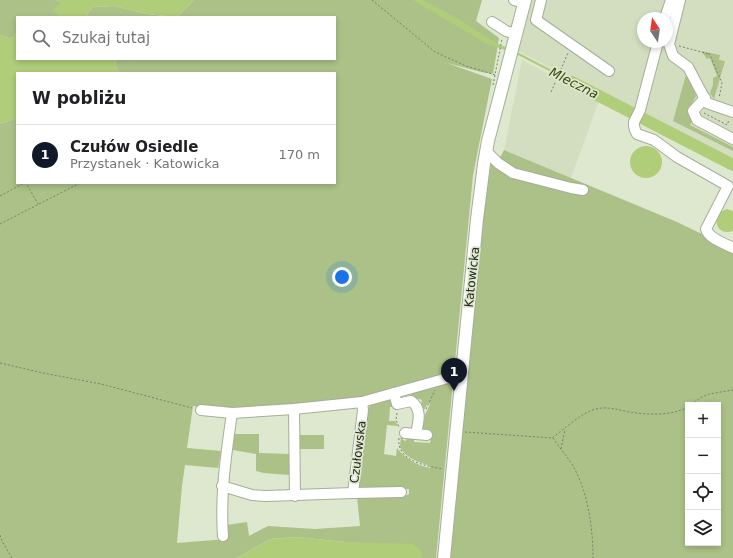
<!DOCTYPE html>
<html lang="pl">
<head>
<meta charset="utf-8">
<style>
	:root { --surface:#fff; --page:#f6f6f6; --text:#202124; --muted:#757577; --line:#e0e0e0; --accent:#111827 }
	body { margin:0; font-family:"DejaVu Sans",sans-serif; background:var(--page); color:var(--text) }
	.controls { position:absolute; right:12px; bottom:12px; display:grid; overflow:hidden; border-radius:0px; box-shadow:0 2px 6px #0003 }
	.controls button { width:36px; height:36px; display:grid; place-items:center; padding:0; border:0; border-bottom:1px solid var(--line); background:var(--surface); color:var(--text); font:20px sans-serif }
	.compass { position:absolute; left:637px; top:12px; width:36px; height:36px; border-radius:50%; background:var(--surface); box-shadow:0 2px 6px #0003; rotate:347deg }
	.you { position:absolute; left:342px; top:277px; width:14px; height:14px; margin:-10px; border:3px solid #fff; border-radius:50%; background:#1a73e8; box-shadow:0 0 0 6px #1a73e833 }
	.badge { display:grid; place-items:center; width:26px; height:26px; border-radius:50%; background:var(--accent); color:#fff; font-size:13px; font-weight:700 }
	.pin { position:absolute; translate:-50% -33px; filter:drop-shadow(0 1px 2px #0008) }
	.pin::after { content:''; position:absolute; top:21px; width:14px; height:12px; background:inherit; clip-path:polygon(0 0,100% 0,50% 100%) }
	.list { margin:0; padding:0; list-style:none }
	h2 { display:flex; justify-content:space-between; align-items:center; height:52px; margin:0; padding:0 16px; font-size:17px }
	h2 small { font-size:13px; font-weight:400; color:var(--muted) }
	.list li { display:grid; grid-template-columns:26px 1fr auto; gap:12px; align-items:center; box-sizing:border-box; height:60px; padding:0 16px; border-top:1px solid var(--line) }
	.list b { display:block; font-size:15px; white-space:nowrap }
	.list p { margin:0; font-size:13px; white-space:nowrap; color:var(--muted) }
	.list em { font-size:13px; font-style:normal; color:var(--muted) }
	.icon { flex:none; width:22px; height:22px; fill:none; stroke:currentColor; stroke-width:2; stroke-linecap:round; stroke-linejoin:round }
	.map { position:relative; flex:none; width:733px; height:558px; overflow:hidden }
	.search { position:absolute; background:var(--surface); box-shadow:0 2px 6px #0003; left:16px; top:16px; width:320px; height:44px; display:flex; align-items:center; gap:10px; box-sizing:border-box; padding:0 14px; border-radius:0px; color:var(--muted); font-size:15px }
	.panel { position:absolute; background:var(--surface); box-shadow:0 2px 6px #0003; left:16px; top:72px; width:320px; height:112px; border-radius:0px }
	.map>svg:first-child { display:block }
	.built { fill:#d2debf; fill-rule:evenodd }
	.green { fill:#acc187; fill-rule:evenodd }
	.water { fill:#b0cd7a }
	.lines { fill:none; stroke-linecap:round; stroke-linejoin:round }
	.river { stroke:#b0cd7a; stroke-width:12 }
	.minor-casing { stroke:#a5ae97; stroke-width:12 }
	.major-casing { stroke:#a5ae97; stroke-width:14 }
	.path { stroke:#79806f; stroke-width:1; stroke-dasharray:2 2; stroke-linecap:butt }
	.minor { stroke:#fff; stroke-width:10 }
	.major { stroke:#fff; stroke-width:12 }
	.labels { text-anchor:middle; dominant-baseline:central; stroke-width:3.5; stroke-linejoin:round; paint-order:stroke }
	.street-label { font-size:12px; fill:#23261d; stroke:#dee8cf }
	.water-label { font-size:13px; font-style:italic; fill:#364709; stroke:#dee8cf }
</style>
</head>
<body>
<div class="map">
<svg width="733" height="558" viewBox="0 0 733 558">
	<rect width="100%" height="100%" fill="#dee8cf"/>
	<g class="built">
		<path d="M532,0h201v161l-215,-110zM643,18h24v24h-24z"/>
		<polygon points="522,60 599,101 571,178 504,150"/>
	</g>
	<g class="green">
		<polygon points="0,0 55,0 61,2 59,17 17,17 17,32 11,39 0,35"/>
		<path d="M194,0h288l-6,21 23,17 -6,36 -12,-2 -34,-9 45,16 -19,96 -37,383h-15l-76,-16 -48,-5 -27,2 -33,19h-237v-434l17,-6v65h318v-110h-215l-5,-8 1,-6h219v-42h-158zM411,392l1,5c3,2 7,1 10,3l-1,4 3,6 4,-7 2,1 -5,11 -3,16 10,2 -2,10 -16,-1v-6h-7l-1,5 -3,-1v-6l-2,1 -1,12c5,11 19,15 30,19v2c-14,-3 -24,-9 -33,-20l-1,8 -12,-2 3,-29 11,1 -3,-5h-6l1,-14h6l-4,-9 -20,6 -3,3 -11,81 51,1v5l-6,3 -12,-2 -34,2 3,29 -45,3 -47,-3 -19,10 -2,-14 -21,3 1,14 -50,4 5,-57 3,-21 33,3 3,-17 -34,-3 6,-42c73,9 146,-6 218,-14z"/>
		<polygon points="114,6 147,14 174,17 87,17 88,13 93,7"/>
		<polygon points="701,51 720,55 719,60 725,61 714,99 710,93 713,85 713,78 717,76 710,58 707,59"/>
		<polygon points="687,71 696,96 689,109 692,121 690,125 733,147 733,151 673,121"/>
		<path d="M504,150l173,72 56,27v309h-284l40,-394 12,-8zM688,405h30v138h-30z"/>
		<polygon points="234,434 259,434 259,453 289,454 289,475 264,473 256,471 256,454 233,450"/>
		<rect x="299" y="435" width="25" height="14"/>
	</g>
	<g class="water">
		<polygon points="55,0 194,0 177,17 147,14 114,6 93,7 88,13 87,17 59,17 53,10 61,2"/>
		<polygon points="413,0 423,0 453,16 498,44 517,52 587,88 586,90 516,54 485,43"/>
		<polygon points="17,32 17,59 116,59 115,65 120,73 17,73 17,118 0,124 0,35 11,39"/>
		<circle cx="646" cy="162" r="16"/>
		<path d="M727,209l6,2v20c-18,6 -23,-17 -6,-22z"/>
		<polygon points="297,537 345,542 412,544 418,548 422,552 421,558 237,558 270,539"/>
	</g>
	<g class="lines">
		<polyline class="river" points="572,82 733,165"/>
		<g class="minor-casing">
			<g id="minor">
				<polyline points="514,0 524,3"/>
				<polyline points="541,0 536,20 609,71"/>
				<polyline points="680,0 669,44 673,56 688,67 707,103 733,112"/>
				<polyline points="665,18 671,0"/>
				<polyline points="492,22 506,31 516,34"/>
				<path d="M658,42l-18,68 -6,12v4l1,4 2,4 17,6 23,17 51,29 -22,43c3,10 18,14 27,19"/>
				<polyline points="705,98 693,111 697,120 733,139"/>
				<polyline points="486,151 498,163 513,173 571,188 583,190"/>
				<path d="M394,393l3,11 14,-3c12,8 7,22 5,33l11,1"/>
				<polyline points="294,409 295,496"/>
				<polyline points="201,410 232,413 294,409 362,402 462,374"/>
				<polyline points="405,433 416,434"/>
				<polyline points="222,486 252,495 266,496 353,493 363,410 362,402"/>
				<polyline points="353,493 401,492"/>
				<path d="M223,536c-3,-42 3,-81 9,-123"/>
			</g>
		</g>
		<g class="major-casing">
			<polyline id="major" points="444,558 477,219 484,164 488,141 525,0"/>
		</g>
		<g class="path">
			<polyline points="372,0 435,52 466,66 483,71 495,75"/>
			<polyline points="679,46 709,54"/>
			<polyline points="709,53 722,83 719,98"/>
			<polyline points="493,85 502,39"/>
			<polyline points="551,92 568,53"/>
			<polyline points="704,113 727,125 729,120"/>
			<polyline points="0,196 24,183 26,183 38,204"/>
			<polyline points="0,224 80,183"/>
			<polyline points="0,363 43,373 101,384 192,408"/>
			<polyline points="691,405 700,398 709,394 733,390"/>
			<polyline points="426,409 435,390"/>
			<polyline points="397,413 396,420 399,427"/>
			<path d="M465,432l87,6c11,-8 32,-27 44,-29 12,-3 22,1 34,3 17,3 42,4 58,-5"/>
			<path d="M399,438c-3,23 27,28 44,31"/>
			<path d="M553,438c6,9 14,18 20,28 15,26 20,62 20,92"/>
			<polyline points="561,449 565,429"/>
			<polyline points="0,535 2,541 12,558"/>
		</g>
		<use href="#minor" class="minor"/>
		<use href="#major" class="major"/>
	</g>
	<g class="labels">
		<g class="street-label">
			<text transform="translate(472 277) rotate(-84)">Katowicka</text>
			<text transform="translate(358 452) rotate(-83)">Czułowska</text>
		</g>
		<g class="water-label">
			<text transform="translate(574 83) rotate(27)">Mleczna</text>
		</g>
	</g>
</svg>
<div class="controls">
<button>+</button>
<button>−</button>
<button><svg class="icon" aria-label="locate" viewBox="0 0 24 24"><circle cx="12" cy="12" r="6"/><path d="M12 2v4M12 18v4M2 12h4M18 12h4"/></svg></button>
<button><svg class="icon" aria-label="layers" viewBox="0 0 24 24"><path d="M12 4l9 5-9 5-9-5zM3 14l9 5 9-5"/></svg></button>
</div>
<svg class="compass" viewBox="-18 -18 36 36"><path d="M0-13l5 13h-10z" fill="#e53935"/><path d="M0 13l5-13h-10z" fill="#757577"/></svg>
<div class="you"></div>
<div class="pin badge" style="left:454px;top:391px">1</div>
<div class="search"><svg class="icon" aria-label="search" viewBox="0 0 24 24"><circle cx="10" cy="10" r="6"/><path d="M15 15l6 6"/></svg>Szukaj tutaj</div>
<section class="panel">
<h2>W pobliżu<small></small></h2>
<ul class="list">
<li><span class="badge">1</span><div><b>Czułów Osiedle</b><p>Przystanek · Katowicka</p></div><em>170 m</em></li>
</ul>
</section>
</div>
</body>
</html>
